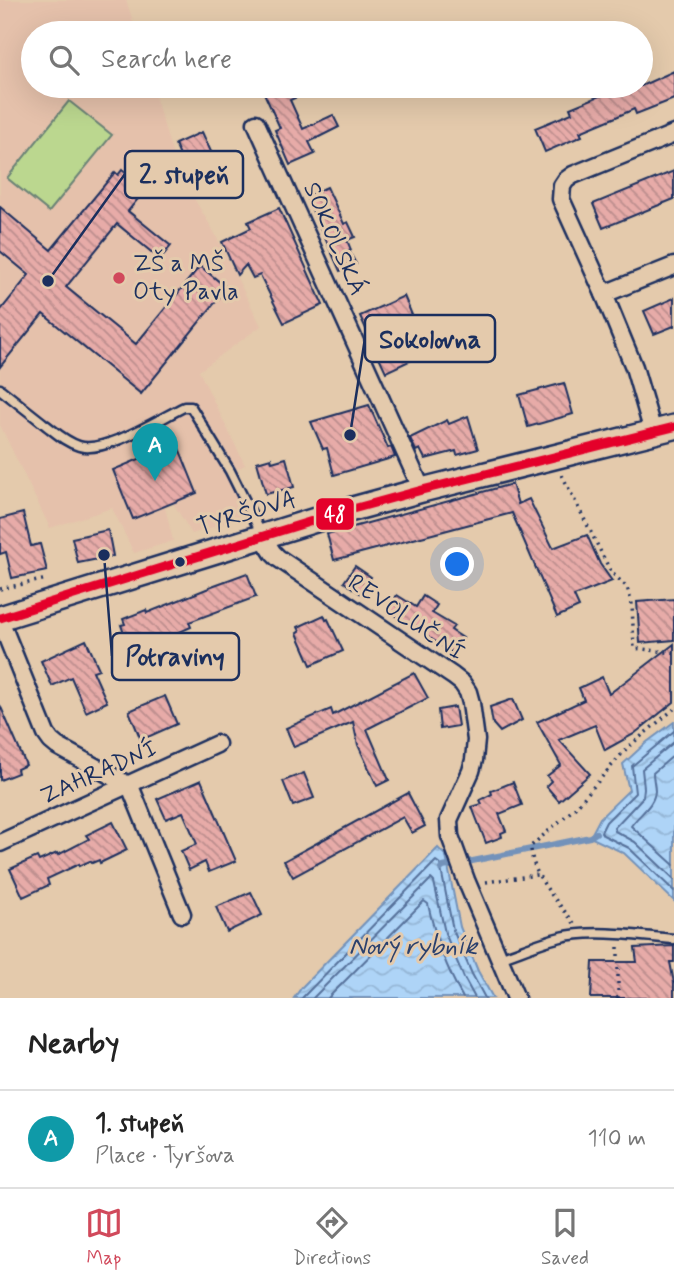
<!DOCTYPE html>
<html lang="en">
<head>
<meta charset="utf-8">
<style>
	:root { --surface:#fff; --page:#f2f2f2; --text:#222; --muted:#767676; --line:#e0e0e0; --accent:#d1495b }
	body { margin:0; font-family:Mynerve,sans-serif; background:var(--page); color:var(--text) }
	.you { position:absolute; left:458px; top:565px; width:24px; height:24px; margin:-18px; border:5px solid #fff; border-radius:50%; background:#1a73e8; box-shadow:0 0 0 10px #1a73e833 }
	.badge { display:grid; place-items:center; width:46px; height:46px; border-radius:50%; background:var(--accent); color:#fff; font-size:23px; font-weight:700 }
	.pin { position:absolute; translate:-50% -58px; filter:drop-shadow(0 2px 4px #0008) }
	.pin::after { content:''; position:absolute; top:37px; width:24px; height:21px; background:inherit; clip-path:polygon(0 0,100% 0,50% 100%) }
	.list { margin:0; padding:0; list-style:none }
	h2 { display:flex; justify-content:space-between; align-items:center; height:91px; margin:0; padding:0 28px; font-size:30px }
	h2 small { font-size:23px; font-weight:400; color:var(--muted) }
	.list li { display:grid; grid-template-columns:46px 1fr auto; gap:21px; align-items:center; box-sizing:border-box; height:98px; padding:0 28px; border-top:2px solid var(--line) }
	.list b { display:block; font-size:26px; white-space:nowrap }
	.list p { margin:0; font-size:23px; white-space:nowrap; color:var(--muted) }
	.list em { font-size:23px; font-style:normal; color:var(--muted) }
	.icon { flex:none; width:38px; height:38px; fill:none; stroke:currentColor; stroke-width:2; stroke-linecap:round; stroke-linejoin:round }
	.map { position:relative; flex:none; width:674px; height:998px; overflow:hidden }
	.search { position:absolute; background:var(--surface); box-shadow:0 7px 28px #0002; left:21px; right:21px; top:21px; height:77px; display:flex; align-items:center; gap:18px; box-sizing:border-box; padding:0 24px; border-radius:38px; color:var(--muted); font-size:26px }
	.sheet { height:189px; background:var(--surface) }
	nav { display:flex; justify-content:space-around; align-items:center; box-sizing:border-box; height:98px; border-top:2px solid var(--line); background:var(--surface); font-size:19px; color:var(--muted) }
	nav a { display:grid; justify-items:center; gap:4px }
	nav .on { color:var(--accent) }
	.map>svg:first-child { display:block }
	.built { fill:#e5c1ab }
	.green { fill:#bbd78f; stroke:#6b8376; stroke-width:2 }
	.water { fill:url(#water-waves); stroke:#7392ba; stroke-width:2 }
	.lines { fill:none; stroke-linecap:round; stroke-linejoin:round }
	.shore { stroke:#56719b; stroke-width:2 }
	.stream { stroke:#7392ba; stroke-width:6 }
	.building { fill:url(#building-back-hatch); stroke:#1b2f5e; stroke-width:2 }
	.lane-casing { stroke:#1b2f5e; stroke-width:13 }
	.street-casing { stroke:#1b2f5e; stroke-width:21 }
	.secondary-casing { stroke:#1b2f5e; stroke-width:28 }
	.path { stroke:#1b2f5e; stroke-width:3.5; stroke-dasharray:2 5; stroke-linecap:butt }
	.lane { stroke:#e4caac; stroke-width:8 }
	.street { stroke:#e4caac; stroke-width:16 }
	.secondary { stroke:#e4caac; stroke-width:23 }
	.bus-1-casing { stroke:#e4caac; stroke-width:14 }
	.bus-1 { stroke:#e4002b; stroke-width:9 }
	.poi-dot { fill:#d1495b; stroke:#e4caac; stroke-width:2.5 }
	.bus-dot { fill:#1b2f5e; stroke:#e4caac; stroke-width:2.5 }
	.labels { text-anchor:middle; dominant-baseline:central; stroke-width:6; stroke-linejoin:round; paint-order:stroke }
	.street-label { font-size:24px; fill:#1b2f5e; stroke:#e4caac }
	.poi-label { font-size:24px; fill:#1b2f5e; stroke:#e4caac; text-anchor:start }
	.water-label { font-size:26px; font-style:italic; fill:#2a406d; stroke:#e4caac }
	.leader { fill:none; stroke:#1b2f5e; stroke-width:2.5 }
	.callout-dot { fill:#1b2f5e; stroke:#e4caac; stroke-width:2.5 }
	.callout { fill:#e4caac; stroke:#1b2f5e; stroke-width:2.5 }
	.callout-label { font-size:26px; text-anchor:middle; font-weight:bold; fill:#1b2f5e }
	.line-badge { stroke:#e4caac; stroke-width:2.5 }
	.badge-label { font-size:19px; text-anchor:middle; font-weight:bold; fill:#fff }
</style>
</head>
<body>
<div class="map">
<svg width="674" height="998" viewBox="0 0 674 998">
	<defs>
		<pattern id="water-waves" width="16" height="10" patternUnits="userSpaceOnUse" patternTransform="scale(1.75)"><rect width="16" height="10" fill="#aed4f7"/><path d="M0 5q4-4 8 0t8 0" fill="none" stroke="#95b6d6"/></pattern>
		<pattern id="building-back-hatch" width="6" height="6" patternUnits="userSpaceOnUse" patternTransform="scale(1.75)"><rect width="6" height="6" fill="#e7aba8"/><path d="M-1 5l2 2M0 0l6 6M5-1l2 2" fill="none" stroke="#ba8c8c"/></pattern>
	</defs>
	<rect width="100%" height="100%" fill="#e4caac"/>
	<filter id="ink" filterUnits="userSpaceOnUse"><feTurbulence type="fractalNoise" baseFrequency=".0143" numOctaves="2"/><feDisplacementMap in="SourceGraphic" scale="14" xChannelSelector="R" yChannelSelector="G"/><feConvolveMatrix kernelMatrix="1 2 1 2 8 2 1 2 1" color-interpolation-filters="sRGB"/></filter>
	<g filter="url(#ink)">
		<polygon class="built" points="0,0 126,0 137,33 33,33 33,86 152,86 178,172 213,230 261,326 199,371 245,465 226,474 245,516 192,534 173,503 165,507 173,541 134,553 112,508 50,528 0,425"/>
		<polygon class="green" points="69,101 112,135 49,212 7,178"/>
		<g class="water">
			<polygon points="674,722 674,901 624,853 590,837 600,818 629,790 623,764 647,742"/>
			<polygon points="438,848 446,856 460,927 478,971 493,998 294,998 302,987"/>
		</g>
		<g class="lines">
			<g class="shore">
				<polyline points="674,731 632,766 635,793 606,822 601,832 603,835 629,848 674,891"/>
				<polyline points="674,742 642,769 644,788 643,797 614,828 615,831 635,842 674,879"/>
				<path d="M674,755l-21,18c0,6 2,12 2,18 -1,15 -16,23 -24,35l43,39"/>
				<polyline points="302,998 436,861 440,864 453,930 472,974 485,998"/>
				<polyline points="313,998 431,879 434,882 445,933 464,978 475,998"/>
				<path d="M328,998l96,-97 4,3c7,33 18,64 35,94"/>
			</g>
			<polyline class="stream" points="441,869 443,867 590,837 596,833"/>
		</g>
		<g class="building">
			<polygon points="674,71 674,99 636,114 634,109 616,117 580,132 582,136 545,152 535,128 572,113 570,108 624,86 641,86"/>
			<polygon points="279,86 322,86 290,100 303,129 333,115 339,127 309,142 315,154 290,165 275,130 280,128 264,93"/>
			<polygon points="202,132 212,154 184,166 175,144"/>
			<polygon points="122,170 133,179 130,184 142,194 128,211 171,246 160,259 117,224 66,287 136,344 200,266 227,288 141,394 43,314 0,367 0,311 29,275 0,251 0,207 51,250 115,172 118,175"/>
			<polygon points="674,171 674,199 603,228 593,204"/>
			<polygon points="327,187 344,224 348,222 355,237 347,240 351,250 349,251 356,264 340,271 306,196"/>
			<polygon points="279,208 323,305 284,323 260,275 253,278 246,265 237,275 222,242 251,228 248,222"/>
			<polygon points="404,296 417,327 410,330 422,355 386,372 360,316"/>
			<polygon points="674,298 674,326 654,334 644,311"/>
			<polygon points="564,383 573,414 528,427 519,395"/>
			<polygon points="369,405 388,448 391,447 395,457 334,475 327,448 323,449 311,422"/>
			<polygon points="468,416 478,449 457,455 456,451 425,459 420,449 416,451 410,438 447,420 449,424"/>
			<polygon points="177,443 197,493 133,519 113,470"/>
			<polygon points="271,458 272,462 286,458 294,487 266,494 257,462"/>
			<polygon points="512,484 518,504 529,499 553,548 587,535 600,564 612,581 574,596 579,607 557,617 512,513 334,560 327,534"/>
			<polygon points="23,513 31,546 40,544 47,571 12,578 6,552 0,554 0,519"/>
			<polygon points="108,530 113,556 78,563 72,538"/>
			<polygon points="355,566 371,577 360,593 344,582"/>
			<polygon points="247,573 256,597 189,622 191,627 175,634 188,666 164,678 146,639 128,645 121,625 125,624 123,619 146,610 147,613 209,588 209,587"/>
			<polygon points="397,595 416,607 423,596 437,605 432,613 454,626 451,630 463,638 453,653 387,610"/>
			<polygon points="674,599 674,640 640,643 637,602"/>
			<polygon points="324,615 326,620 328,619 343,651 311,665 297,633 300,631 298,627"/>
			<polygon points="86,640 99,669 93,671 107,702 86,712 71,677 52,686 41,661"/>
			<polygon points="674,644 674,702 634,734 605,750 595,725 559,740 590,774 559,801 546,786 551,781 547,776 561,765 537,722 584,700 579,688 602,677 609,694"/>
			<polygon points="414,673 428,698 367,729 389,780 377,786 358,745 353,722 294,747 286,728 331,709 333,715"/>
			<polygon points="165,696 177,724 141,740 129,711"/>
			<polygon points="513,699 522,720 500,732 493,724 490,707"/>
			<polygon points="0,705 26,765 17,769 18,773 0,780"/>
			<polygon points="455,707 458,726 440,729 438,710"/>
			<polygon points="304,773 314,798 293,806 283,781"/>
			<polygon points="201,780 236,861 209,872 205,862 189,870 181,851 197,844 183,812 166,819 157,799"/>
			<polygon points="513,782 522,805 499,814 506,831 501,833 502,837 486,843 472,807 482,804 480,800 492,794 491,791"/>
			<polygon points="408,793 425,826 412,833 403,817 293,877 284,861"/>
			<polygon points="113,822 127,850 100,863 99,860 92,863 90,861 79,866 79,864 47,879 49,885 23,897 10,869 37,857 39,861 57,853 58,855 89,839 86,835"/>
			<polygon points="251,892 262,915 227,932 216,907"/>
			<polygon points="674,946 674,962 670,962 674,983 674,998 591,998 593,962 637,962 635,948"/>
		</g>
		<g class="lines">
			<g class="lane-casing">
				<g id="lane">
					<path d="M0,389c14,11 29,23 43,34 11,8 22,19 36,23 26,8 80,-27 105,-39h7l39,64 31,62"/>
					<path d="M499,958c21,-7 41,-16 62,-21 31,-8 80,-1 113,2"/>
				</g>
			</g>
			<g class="street-casing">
				<g id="street">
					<polyline points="256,123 422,490"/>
					<polyline points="604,294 674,266"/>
					<polyline points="653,432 634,367 604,294 561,199 562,186 566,180 573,175 674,134"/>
					<polyline points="262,536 273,553 278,558 453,676 462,683 468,692 471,703 476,740 474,760 471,771 449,820 450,836 466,880 516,998"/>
					<polyline points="0,620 46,734 51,741 57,746 130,786 182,914"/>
					<polyline points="0,843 217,744"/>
				</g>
			</g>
			<g class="secondary-casing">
				<polyline id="secondary" points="0,618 338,513 422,490 674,427"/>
			</g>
			<g class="path">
				<polyline points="562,475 611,572 627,587 632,604 634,648 674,653"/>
				<polyline points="0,589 47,579"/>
				<polyline points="486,882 537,875"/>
				<path d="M574,923c-18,-24 -43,-47 -43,-77l44,-38 52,-60 47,-39"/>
				<polyline points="618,947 618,998"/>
			</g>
			<use href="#lane" class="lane"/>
			<use href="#street" class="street"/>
			<use href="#secondary" class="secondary"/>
			<g class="bus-1-casing">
				<polyline id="bus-1" points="0,618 338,513 422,490 674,427"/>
			</g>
			<use href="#bus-1" class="bus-1"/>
		</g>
	</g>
	<circle class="poi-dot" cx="119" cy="278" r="7"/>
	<circle class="bus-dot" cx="180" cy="562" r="6"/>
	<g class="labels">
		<g class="street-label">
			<text transform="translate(334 239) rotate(66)">SOKOLSKÁ</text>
			<text transform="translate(247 514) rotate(-17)">TYRŠOVA</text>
			<text transform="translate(406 618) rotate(34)">REVOLUČNÍ</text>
			<text transform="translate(99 773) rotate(-24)">ZAHRADNÍ</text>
		</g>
		<g class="poi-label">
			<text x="133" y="264">ZŠ a MŠ<tspan x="133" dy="28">Oty Pavla</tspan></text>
		</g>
		<g class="water-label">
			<text x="413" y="947">Nový rybník</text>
		</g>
	</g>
	<path class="leader" d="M48 281L125 174M350 435L365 338M104 555L112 656"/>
	<g class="callout-dot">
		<circle cx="48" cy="281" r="7"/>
		<circle cx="350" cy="435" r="7"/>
		<circle cx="104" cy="555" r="7"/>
	</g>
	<g class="callout">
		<rect x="125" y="151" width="118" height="47" rx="7"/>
		<rect x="365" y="315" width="130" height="47" rx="7"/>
		<rect x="112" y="633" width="127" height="47" rx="7"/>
	</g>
	<g class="callout-label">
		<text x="184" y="183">2. stupeň</text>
		<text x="430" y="348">Sokolovna</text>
		<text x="175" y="665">Potraviny</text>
	</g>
	<rect class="line-badge" x="315" y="497" width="40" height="34" rx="7" fill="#e4002b"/>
	<g class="badge-label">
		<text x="335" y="521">48</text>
	</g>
</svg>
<div class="you"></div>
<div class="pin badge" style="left:155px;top:481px;background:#0f9aa8">A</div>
<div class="search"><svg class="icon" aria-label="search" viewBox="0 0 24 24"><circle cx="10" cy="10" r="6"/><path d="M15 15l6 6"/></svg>Search here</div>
</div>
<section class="sheet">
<h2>Nearby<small></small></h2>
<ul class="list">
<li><span class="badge" style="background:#0f9aa8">A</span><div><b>1. stupeň</b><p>Place · Tyršova</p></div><em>110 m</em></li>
</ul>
</section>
<nav>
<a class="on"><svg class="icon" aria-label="map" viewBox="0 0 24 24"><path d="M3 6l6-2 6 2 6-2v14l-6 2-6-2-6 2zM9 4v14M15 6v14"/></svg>Map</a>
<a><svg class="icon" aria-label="directions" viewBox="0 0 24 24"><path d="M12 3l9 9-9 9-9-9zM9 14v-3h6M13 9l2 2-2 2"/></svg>Directions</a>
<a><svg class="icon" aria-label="saved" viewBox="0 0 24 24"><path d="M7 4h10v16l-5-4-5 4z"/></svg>Saved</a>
</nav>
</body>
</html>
